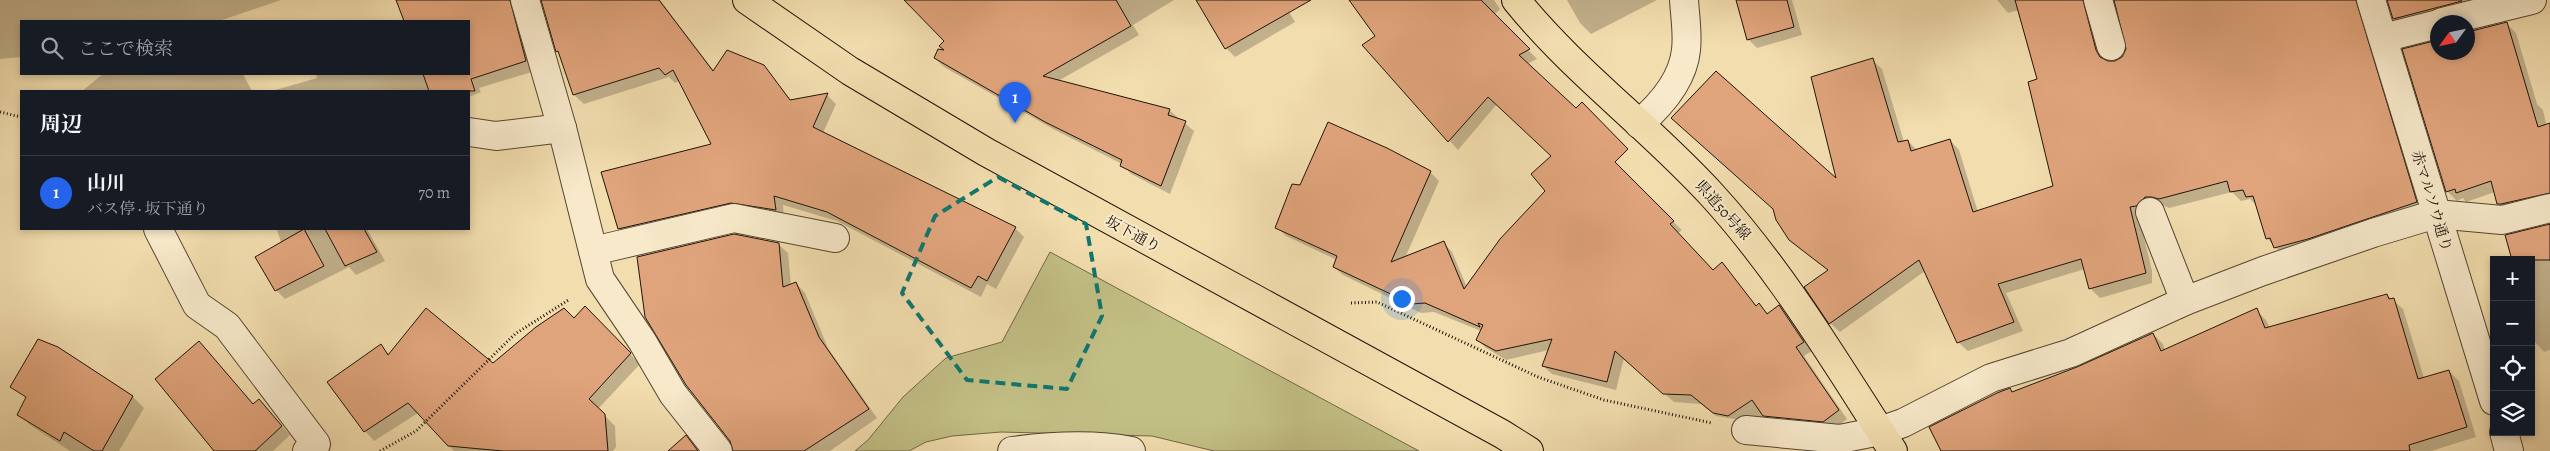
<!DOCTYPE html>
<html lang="ja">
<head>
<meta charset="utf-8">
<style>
	:root { --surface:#171b24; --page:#20242c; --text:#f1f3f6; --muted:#9ea1a6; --line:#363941; --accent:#2563eb }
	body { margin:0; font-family:Alegreya,"Noto Serif JP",serif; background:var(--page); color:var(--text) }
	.controls { position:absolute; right:15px; bottom:15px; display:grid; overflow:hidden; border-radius:0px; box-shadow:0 2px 8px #0003 }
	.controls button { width:45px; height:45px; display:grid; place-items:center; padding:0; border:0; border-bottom:1px solid var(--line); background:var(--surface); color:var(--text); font:25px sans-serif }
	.compass { position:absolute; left:2430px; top:15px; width:45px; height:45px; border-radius:50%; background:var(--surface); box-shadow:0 2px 8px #0003; rotate:237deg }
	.you { position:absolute; left:1401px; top:298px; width:18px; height:18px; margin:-12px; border:4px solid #fff; border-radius:50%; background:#1a73e8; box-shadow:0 0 0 8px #1a73e833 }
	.badge { display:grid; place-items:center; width:32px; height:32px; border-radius:50%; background:var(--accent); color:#fff; font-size:16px; font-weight:700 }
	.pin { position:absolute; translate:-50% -41px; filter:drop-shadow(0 1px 2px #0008) }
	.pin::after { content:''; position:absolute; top:26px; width:18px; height:15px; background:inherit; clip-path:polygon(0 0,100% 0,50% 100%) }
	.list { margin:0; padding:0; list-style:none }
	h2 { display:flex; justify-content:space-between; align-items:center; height:65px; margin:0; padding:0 20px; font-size:21px }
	h2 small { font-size:16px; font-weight:400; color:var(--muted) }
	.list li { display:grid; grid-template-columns:32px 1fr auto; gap:15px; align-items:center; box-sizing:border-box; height:75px; padding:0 20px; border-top:1px solid var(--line) }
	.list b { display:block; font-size:19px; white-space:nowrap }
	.list p { margin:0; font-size:16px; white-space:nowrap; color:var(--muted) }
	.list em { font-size:16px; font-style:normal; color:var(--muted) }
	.icon { flex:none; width:28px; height:28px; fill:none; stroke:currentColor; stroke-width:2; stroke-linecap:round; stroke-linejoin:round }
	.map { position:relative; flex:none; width:2550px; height:451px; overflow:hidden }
	.search { position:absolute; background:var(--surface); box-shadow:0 2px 8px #0003; left:20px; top:20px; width:450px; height:55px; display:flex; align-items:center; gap:12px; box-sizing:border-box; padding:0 18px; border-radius:0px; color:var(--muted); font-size:19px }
	.panel { position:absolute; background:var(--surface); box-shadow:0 2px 8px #0003; left:20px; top:90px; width:450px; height:140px; border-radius:0px }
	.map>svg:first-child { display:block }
	.green { fill:#c2bf85; stroke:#706946 }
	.shadow { fill:#0003 }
	.building { fill:#e0a47c; stroke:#1f1308 }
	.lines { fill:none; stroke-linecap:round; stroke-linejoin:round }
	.minor-casing { stroke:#544632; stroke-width:30 }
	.major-casing { stroke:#1f1308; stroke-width:30 }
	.path { stroke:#1f1308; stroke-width:3; stroke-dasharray:1 2.5; stroke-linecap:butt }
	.minor { stroke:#f7e9ca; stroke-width:28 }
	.major { stroke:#f2ddae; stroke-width:28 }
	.marked { fill:none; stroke:#0f766e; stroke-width:4; stroke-dasharray:10 6; stroke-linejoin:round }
	.labels { text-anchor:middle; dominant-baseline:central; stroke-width:4; stroke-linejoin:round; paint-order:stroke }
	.street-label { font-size:15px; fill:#1f1308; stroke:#f7e9ca }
</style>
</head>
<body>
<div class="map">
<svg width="2550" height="451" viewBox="0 0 2550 451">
	<rect width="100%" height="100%" fill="#f2ddae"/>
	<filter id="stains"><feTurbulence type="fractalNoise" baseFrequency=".004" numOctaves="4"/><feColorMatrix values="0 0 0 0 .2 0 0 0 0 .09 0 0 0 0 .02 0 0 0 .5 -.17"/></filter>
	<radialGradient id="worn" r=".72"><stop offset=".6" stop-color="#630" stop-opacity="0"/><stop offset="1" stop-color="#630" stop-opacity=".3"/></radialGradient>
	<polygon class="green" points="1050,252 1419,451 1214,451 1152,436 1001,432 952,436 926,442 909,451 855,451 868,440 903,397 946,358 1002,342"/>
	<g class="shadow">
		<polygon points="0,0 281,0 219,21 21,21 21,57 0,59"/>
		<polygon points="397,0 522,0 535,71 479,88 481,92 469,97 469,91 272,91 317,78 316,74 469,74 469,21 405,21"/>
		<polygon points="543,0 660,0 714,71 763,66 792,101 827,95 836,104 823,133 1015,228 1024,237 996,289 987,284 981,297 837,221 783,205 784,219 628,238 619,228 713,145 680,81 675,83 669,77 584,104 574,95 561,55 557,51"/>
		<polygon points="956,0 1174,0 1133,25 1139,35 1058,81 1169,110 1194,131 1170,194 1131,174 1122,164 1055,130 944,67 935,58 948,52 945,41"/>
		<polygon points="1197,0 1282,0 1295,22 1235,57 1226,48"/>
		<polygon points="1350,0 1494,0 1500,9 1494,15 1537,59 1527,64 1631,195 1640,189 1682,230 1678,233 1713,271 1722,263 1757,307 1759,305 1769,314 1779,307 1788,316 1812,351 1804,356 1847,419 1833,430 1765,424 1716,416 1701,404 1674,402 1624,358 1616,390 1552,374 1543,366 1549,350 1506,360 1486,348 1477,339 1481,331 1434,312 1421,313 1343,275 1334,267 1337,260 1286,236 1277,227 1301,186 1430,172 1439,181 1405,258 1444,243 1452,252 1467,287 1546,191 1552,156 1497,104 1458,150 1364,45 1377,36"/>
		<polygon points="1567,0 1657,0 1591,34 1580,23"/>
		<polygon points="1738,0 1792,0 1802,35 1757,48 1748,39"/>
		<polygon points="1997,0 2095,0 2092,14 2105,62 2115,62 2123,58 2127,51 2115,0 2368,0 2425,211 2284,256 2267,238 2257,206 2250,199 2241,201 2232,192 2169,208 2162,205 2154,206 2139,216 2152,271 2152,283 2100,298 2091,289 2085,269 2006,293 2023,331 1968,351 1958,342 1925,271 1840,332 1830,323 1829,271 1790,240 1839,181 1872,60 1882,69 1904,142 1908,141 1917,150 1950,140 1959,150 1978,212 2054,187 2039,80 2019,10 2008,13"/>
		<polygon points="2389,0 2506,0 2404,28 2394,19"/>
		<polygon points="2507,24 2516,33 2537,104 2543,110 2547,128 2550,127 2550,203 2508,213 2498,203 2495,192 2466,202 2463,198 2457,201 2447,191 2438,52 2468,52 2468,34"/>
		<polygon points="103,74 243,74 252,91 82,91"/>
		<polygon points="2550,224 2550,350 2544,352 2535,342 2531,329 2531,260 2507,236"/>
		<polygon points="277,229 367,229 385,261 356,275 349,267 285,299 276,290 281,243"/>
		<polygon points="778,244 788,253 791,285 796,283 805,293 828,348 877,418 830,451 734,451 735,448 687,384"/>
		<polygon points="2387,295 2403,309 2424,378 2449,371 2459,381 2476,437 2431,451 1942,451 2013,393 2078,368 2153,334 2163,344 2165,351 2256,310 2266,320 2270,328"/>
		<polygon points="585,308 640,364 598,409 615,426 616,447 613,451 454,451 418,413 374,441 365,431 381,346 390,355 493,365 575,320"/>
		<polygon points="52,344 133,397 144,408 119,451 70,451 30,425 19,414"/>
		<polygon points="254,405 268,410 290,435 273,451 216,451"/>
	</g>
	<g class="building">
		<polygon points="396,0 510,0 526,61 471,79 475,91 429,91 423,74 469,74 469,21 404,21"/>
		<polygon points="541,0 659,0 713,71 727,50 764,65 790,100 828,93 813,127 1016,227 987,281 978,276 971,288 827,212 774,196 776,210 731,203 618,229 601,172 711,144 673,70 665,75 659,68 573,95 558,51 556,52"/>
		<polygon points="904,0 1116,0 1131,26 1043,76 1170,109 1168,115 1186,121 1161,186 1120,166 1122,160 1045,122 934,58 938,49 944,50 939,46 944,41"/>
		<polygon points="1196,0 1311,0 1225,49"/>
		<polygon points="1349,0 1481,0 1530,49 1519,55 1576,108 1582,102 1628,149 1615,162 1674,221 1670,224 1713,270 1722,262 1756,306 1759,303 1767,314 1779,305 1804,342 1796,347 1839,410 1823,422 1763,416 1752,400 1728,416 1713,413 1691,395 1663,394 1615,351 1607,382 1542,366 1552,339 1496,351 1476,340 1483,325 1478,323 1480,327 1425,303 1412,304 1333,267 1337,256 1275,228 1292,184 1300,185 1328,122 1387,148 1431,171 1391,262 1444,241 1464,289 1500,239 1545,191 1531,174 1551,156 1488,97 1448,142 1362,45 1375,36"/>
		<polygon points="1736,0 1787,0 1794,27 1747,40"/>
		<polygon points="2015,0 2083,0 2096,50 2100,57 2108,61 2115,61 2122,57 2126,49 2114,0 2356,0 2417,202 2308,239 2274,248 2270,238 2266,239 2253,196 2246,197 2243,190 2230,192 2227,181 2159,199 2152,197 2145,197 2136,206 2130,207 2146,273 2089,289 2081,259 1998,284 2014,322 1957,343 1919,260 1829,324 1804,287 1828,270 1789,240 1776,220 1773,209 1671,118 1716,71 1836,178 1811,77 1873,58 1898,142 1908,140 1911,151 1950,139 1973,212 2053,186 2028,82 2037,79"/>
		<polygon points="2387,0 2461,0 2462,1 2393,19"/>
		<polygon points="2507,22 2538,127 2550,123 2550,193 2501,204 2497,204 2491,181 2456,193 2455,189 2446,192 2402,49 2438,40 2438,52 2468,52 2468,32"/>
		<polygon points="2550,224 2550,260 2512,260 2505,235"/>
		<polygon points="304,229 324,266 275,291 255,257"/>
		<polygon points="325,229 364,229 377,252 345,266"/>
		<polygon points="734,234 779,243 783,287 796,282 819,337 869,409 804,451 733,451 730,441 686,385 645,317 637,257"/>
		<polygon points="2387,294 2389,299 2394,298 2418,379 2449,370 2467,427 2409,445 2410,451 1941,451 1929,427 1997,393 2010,388 2012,392 2077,367 2153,333 2161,351 2257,308 2265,328"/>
		<polygon points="585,306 631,353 589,399 605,414 608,451 503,451 448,446 408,403 364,432 327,382 381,344 388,355 426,308 493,363 536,327 564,308 574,318"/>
		<polygon points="38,339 58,347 133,396 102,451 94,451 64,432 60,441 17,415 26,397 10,387"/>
		<polygon points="199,341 253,404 259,399 282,426 255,451 214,451 155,379"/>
		<polygon points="686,435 698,451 668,451"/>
	</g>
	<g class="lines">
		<g class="minor-casing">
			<g id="minor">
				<polyline points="525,0 562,128"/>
				<polyline points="2098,0 2111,46"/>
				<polyline points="2371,0 2494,401"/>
				<polyline points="2442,22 2532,0"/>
				<polyline points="2383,38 2438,24"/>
				<path d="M1639,124c22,-19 44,-44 47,-74 2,-16 -1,-34 -2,-50"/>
				<polyline points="469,132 496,136 562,128 600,279 642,341 673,394 718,451"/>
				<polyline points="2150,212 2185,301"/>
				<polyline points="158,229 197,305 227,326 316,444 307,451"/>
				<polyline points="593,251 734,218 835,238"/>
				<polyline points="1746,430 1840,439 1880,431 1903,423 1991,378 2071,353 2185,301 2263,271 2373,233 2436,214 2502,220 2550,208"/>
				<polyline points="2504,432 2509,451"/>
				<path d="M1012,451c38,-5 80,-8 119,0"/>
			</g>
		</g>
		<g class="major-casing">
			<g id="major">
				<polyline points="747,0 850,71 986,152 1502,434 1529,451"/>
				<path d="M1516,0c58,72 134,127 196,195 71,78 124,168 181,256"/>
			</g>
		</g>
		<g class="path">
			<polyline points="0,112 21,117"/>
			<polyline points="1351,303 1377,302 1538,377 1604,400 1712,423"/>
			<polyline points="380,451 416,431 515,334 570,299"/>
		</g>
		<use href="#minor" class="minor"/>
		<use href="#major" class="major"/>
	</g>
	<path class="marked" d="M998,177l88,47 16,92 -35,73 -100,-9 -65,-87 33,-77z"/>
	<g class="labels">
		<g class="street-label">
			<text transform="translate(2432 201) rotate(73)">赤マルソウ通り</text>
			<text transform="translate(1723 210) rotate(48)">県道50号線</text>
			<text transform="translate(1133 234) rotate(28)">坂下通り</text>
		</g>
	</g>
	<rect width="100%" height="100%" filter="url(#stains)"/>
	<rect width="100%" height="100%" fill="url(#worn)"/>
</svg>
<div class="controls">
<button>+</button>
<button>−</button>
<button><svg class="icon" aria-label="locate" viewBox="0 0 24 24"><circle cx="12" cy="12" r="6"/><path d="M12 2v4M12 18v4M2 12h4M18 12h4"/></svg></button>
<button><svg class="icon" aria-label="layers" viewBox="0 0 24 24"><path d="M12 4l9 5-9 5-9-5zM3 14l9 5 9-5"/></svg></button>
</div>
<svg class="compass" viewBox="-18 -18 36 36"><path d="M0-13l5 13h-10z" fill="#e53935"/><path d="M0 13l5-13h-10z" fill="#9ea1a6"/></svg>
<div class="you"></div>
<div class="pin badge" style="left:1015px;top:123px">1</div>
<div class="search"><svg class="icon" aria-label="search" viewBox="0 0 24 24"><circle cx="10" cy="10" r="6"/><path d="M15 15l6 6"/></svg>ここで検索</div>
<section class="panel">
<h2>周辺<small></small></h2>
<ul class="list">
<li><span class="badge">1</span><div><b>山川</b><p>バス停 · 坂下通り</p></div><em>70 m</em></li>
</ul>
</section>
</div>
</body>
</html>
